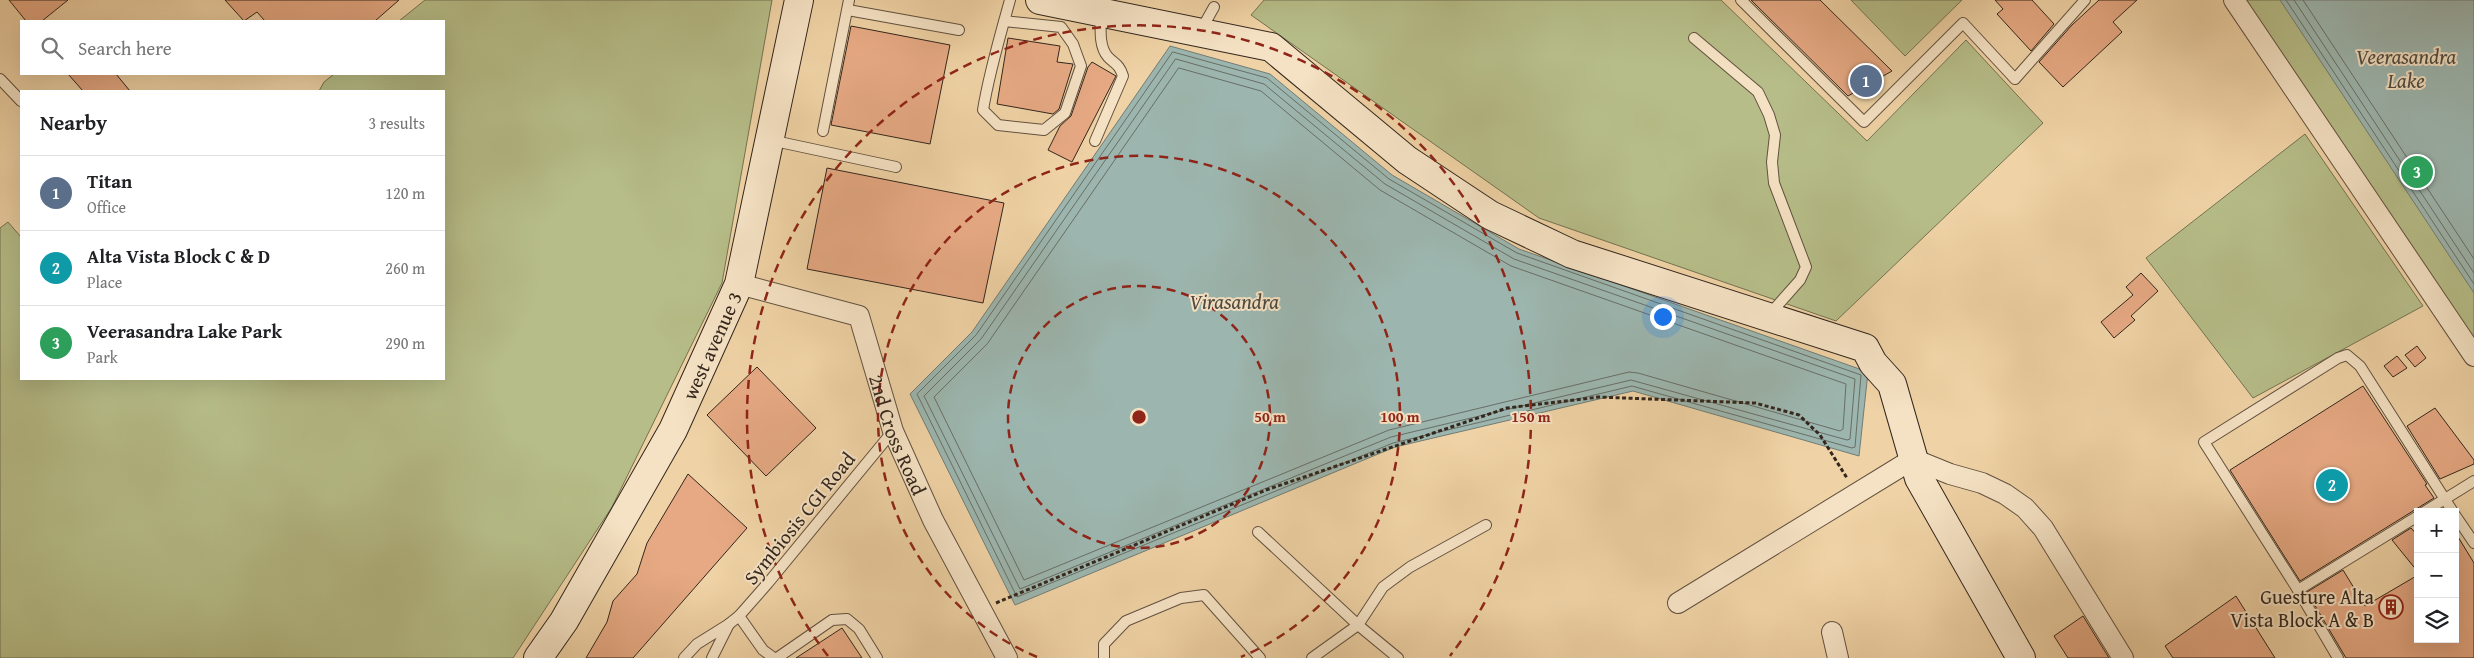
<!DOCTYPE html>
<html lang="en">
<head>
<meta charset="utf-8">
<style>
	:root { --surface:#fff; --page:#f6f6f6; --text:#202124; --muted:#757577; --line:#e0e0e0; --accent:#0f766e }
	body { margin:0; font-family:"Gentium Book Plus",serif; background:var(--page); color:var(--text) }
	.controls { position:absolute; right:15px; bottom:15px; display:grid; overflow:hidden; border-radius:0px; box-shadow:0 5px 20px #0002 }
	.controls button { width:45px; height:45px; display:grid; place-items:center; padding:0; border:0; border-bottom:1px solid var(--line); background:var(--surface); color:var(--text); font:25px sans-serif }
	.you { position:absolute; left:1662px; top:316px; width:18px; height:18px; margin:-12px; border:4px solid #fff; border-radius:50%; background:#1a73e8; box-shadow:0 0 0 8px #1a73e833 }
	.badge { display:grid; place-items:center; width:32px; height:32px; border-radius:50%; background:var(--accent); color:#fff; font-size:16px; font-weight:700 }
	.pin { position:absolute; translate:-50% -50%; border:2px solid #fff; box-shadow:0 1px 5px #0006 }
	.list { margin:0; padding:0; list-style:none }
	h2 { display:flex; justify-content:space-between; align-items:center; height:65px; margin:0; padding:0 20px; font-size:21px }
	h2 small { font-size:16px; font-weight:400; color:var(--muted) }
	.list li { display:grid; grid-template-columns:32px 1fr auto; gap:15px; align-items:center; box-sizing:border-box; height:75px; padding:0 20px; border-top:1px solid var(--line) }
	.list b { display:block; font-size:19px; white-space:nowrap }
	.list p { margin:0; font-size:16px; white-space:nowrap; color:var(--muted) }
	.list em { font-size:16px; font-style:normal; color:var(--muted) }
	.icon { flex:none; width:28px; height:28px; fill:none; stroke:currentColor; stroke-width:2; stroke-linecap:round; stroke-linejoin:round }
	.map { position:relative; flex:none; width:2474px; height:658px; overflow:hidden }
	.search { position:absolute; background:var(--surface); box-shadow:0 5px 20px #0002; left:20px; top:20px; width:425px; height:55px; display:flex; align-items:center; gap:12px; box-sizing:border-box; padding:0 18px; border-radius:0px; color:var(--muted); font-size:19px }
	.panel { position:absolute; background:var(--surface); box-shadow:0 5px 20px #0002; left:20px; top:90px; width:425px; height:290px; border-radius:0px }
	.map>svg:first-child { display:block }
	.green { fill:#b6bd88; stroke:#747252 }
	.water { fill:#9cb6af; stroke:#727c75 }
	.lines { fill:none; stroke-linecap:round; stroke-linejoin:round }
	.shore { stroke:#686e66; stroke-width:1 }
	.building { fill:#e6a983; stroke:#33261d }
	.lane-casing { stroke:#62513f; stroke-width:12 }
	.street-casing { stroke:#62513f; stroke-width:22 }
	.secondary-casing { stroke:#33261d; stroke-width:30 }
	.path { stroke:#33261d; stroke-width:3; stroke-dasharray:4 2.5; stroke-linecap:butt }
	.lane { stroke:#f5e2c4; stroke-width:10 }
	.street { stroke:#f5e2c4; stroke-width:20 }
	.secondary { stroke:#f5e2c4; stroke-width:28 }
	.ring { fill:none; stroke:#8f2418; stroke-width:2.5; stroke-dasharray:9 6 }
	.labels { text-anchor:middle; dominant-baseline:central; stroke-width:4; stroke-linejoin:round; paint-order:stroke }
	.street-label { font-size:20px; fill:#33261d; stroke:#f5e2c4 }
	.poi-label { font-size:20px; fill:#33261d; stroke:#f5e2c4; text-anchor:end }
	.water-label { font-size:21px; font-style:italic; fill:#4d4a42; stroke:#f5e2c4 }
	.centre { fill:#8f2418; stroke:#f5e2c4; stroke-width:2.5 }
	.ring-label { font-size:15px; text-anchor:middle; font-weight:bold; fill:#8f2418; stroke:#f5e2c4; stroke-width:4; stroke-linejoin:round; paint-order:stroke }
</style>
</head>
<body>
<div class="map">
<svg width="2474" height="658" viewBox="0 0 2474 658">
	<rect width="100%" height="100%" fill="#efd2a5"/>
	<filter id="stains"><feTurbulence type="fractalNoise" baseFrequency=".004" numOctaves="4"/><feColorMatrix values="0 0 0 0 .2 0 0 0 0 .09 0 0 0 0 .02 0 0 0 .5 -.17"/></filter>
	<radialGradient id="worn" r=".72"><stop offset=".6" stop-color="#630" stop-opacity="0"/><stop offset="1" stop-color="#630" stop-opacity=".3"/></radialGradient>
	<g class="green">
		<polygon points="425,0 772,0 722,283 612,507 513,658 0,658 0,228 8,222 21,237 21,379 444,379 444,91 319,91 324,82 334,74 444,74 444,21 399,21"/>
		<polygon points="1264,0 1721,0 1867,141 1966,40 2043,123 1836,321 1539,218 1251,15"/>
		<polygon points="1851,0 1962,0 1905,56"/>
		<polygon points="2244,0 2474,0 2474,343"/>
		<polygon points="2305,134 2423,306 2253,398 2146,258"/>
	</g>
	<g class="water">
		<polygon points="2280,0 2474,0 2474,293"/>
		<polygon points="1170,46 1270,74 1392,175 1519,249 1868,372 1859,456 1633,391 1395,447 1015,605 910,394 972,332"/>
	</g>
	<g class="lines">
		<g class="shore">
			<polyline points="2286,0 2474,284"/>
			<polyline points="2294,0 2474,273"/>
			<polyline points="2303,0 2474,259"/>
			<polygon points="1173,52 1267,78 1389,179 1517,253 1861,375 1855,447 1852,448 1632,386 1393,443 1017,597 917,394 976,335"/>
			<polygon points="1176,59 1264,84 1385,184 1514,259 1855,379 1850,439 1847,440 1631,380 1391,437 1020,589 924,396 981,339"/>
			<polygon points="1179,68 1261,91 1380,190 1511,266 1846,384 1843,429 1840,431 1638,373 1629,372 1389,430 1024,580 934,397 987,344"/>
		</g>
	</g>
	<g class="building">
		<polygon points="9,0 68,0 42,21 26,21"/>
		<polygon points="225,0 399,0 375,21 265,21 257,12 244,21"/>
		<polygon points="1751,0 1820,0 1892,71 1848,96"/>
		<polygon points="1995,0 2032,0 2054,24 2031,51 1997,14 2003,9"/>
		<polygon points="2099,0 2137,0 2113,22 2122,32 2063,87 2039,62 2072,25"/>
		<polygon points="851,26 950,45 930,144 831,125"/>
		<polygon points="1008,38 1060,46 1057,62 1073,64 1059,109 1053,114 997,104"/>
		<polygon points="1092,62 1116,76 1072,162 1048,150 1060,126 1071,116 1088,67"/>
		<polygon points="68,74 116,74 130,91 83,91"/>
		<polygon points="827,168 1004,203 983,303 807,269"/>
		<polygon points="2141,273 2158,291 2131,316 2135,320 2114,338 2101,322 2133,295 2126,287"/>
		<polygon points="2417,346 2426,358 2415,367 2405,355"/>
		<polygon points="2397,356 2407,368 2393,377 2384,366"/>
		<polygon points="757,367 816,428 766,476 707,415"/>
		<polygon points="2363,386 2427,484 2425,485 2434,498 2300,581 2230,470"/>
		<polygon points="2435,408 2474,460 2474,464 2440,479 2407,426"/>
		<polygon points="688,474 747,528 633,658 586,658 607,622 613,601 637,574 647,543"/>
		<polygon points="2411,528 2418,536 2418,572 2392,540"/>
		<polygon points="2455,532 2474,563 2474,658 2346,658 2307,592 2343,570 2365,606 2418,575 2418,639 2455,639"/>
		<polygon points="2236,596 2275,658 2173,658 2165,646"/>
		<polygon points="2083,616 2109,658 2068,658 2054,636"/>
		<polygon points="842,628 862,658 796,658"/>
	</g>
	<g class="lines">
		<g class="lane-casing">
			<g id="lane">
				<polyline points="1741,0 1864,122 1963,23 2015,79 2085,0"/>
				<polyline points="848,10 959,30"/>
				<path d="M1004,21l57,6 12,17 8,22 -16,47 -21,17 -46,-5 -15,-15c6,-37 17,-74 27,-110"/>
				<polyline points="1200,32 1214,7"/>
				<polyline points="1694,38 1758,92 1769,115 1775,135 1772,162 1774,183 1806,267 1800,280 1769,315"/>
				<polyline points="0,79 21,101"/>
				<polyline points="823,131 849,0"/>
				<polyline points="770,140 896,167"/>
				<path d="M1095,141l28,-65c-4,-12 -7,-11 -15,-19 -10,-11 -7,-31 -7,-44"/>
				<polyline points="2424,512 2474,481"/>
				<polyline points="2455,515 2474,543"/>
				<polyline points="1258,532 1358,625 1398,658"/>
				<polyline points="2298,590 2418,516"/>
				<polyline points="739,616 763,650 774,658"/>
				<polyline points="729,624 739,616 768,583 893,431"/>
				<polyline points="684,658 697,644 729,624 712,658"/>
				<polyline points="777,658 832,620 847,619 859,629 877,658"/>
				<polyline points="1104,658 1104,644 1126,621 1181,598 1204,595 1260,658"/>
				<polyline points="1312,658 1358,625 1383,587 1410,567 1486,525"/>
				<polyline points="2338,658 2298,590 2204,442 2338,358 2347,355 2360,366 2453,512"/>
			</g>
		</g>
		<g class="street-casing">
			<g id="street">
				<polyline points="2234,0 2474,356"/>
				<path id="s1" d="M739,284l120,32 34,115 40,89 74,138"/>
				<polyline points="1678,603 1913,459 1950,474 1982,483 2005,494 2025,508 2043,528 2123,658"/>
				<polyline points="1832,632 1838,658"/>
			</g>
		</g>
		<g class="secondary-casing">
			<g id="secondary">
				<polyline points="1040,0 1271,47 1407,160 1490,215 1572,254 1865,348 1873,363 1892,384 1919,478 2021,658"/>
				<path id="s2" d="M538,658l26,-37 109,-191 66,-146 60,-284"/>
			</g>
		</g>
		<polyline class="path" points="996,603 1266,490 1507,408 1599,397 1755,403 1799,415 1820,435 1847,478"/>
		<use href="#lane" class="lane"/>
		<use href="#street" class="street"/>
		<use href="#secondary" class="secondary"/>
	</g>
	<g class="ring">
		<circle cx="1139" cy="417" r="131"/>
		<path d="M1037 657A261 261 0 1 1 1241 657"/>
		<path d="M828 656A392 392 0 1 1 1450 656"/>
	</g>
	<defs>
		<g id="building-ring" transform="scale(1.25)"><circle r="9.5" fill="#f5e2c4" stroke="#8f2418" stroke-width="1.5"/><path d="M-4-6H4V6H1V3H-1V6H-4ZM-2.5-4.3h1.7v1.8h-1.7ZM.8-4.3h1.7v1.8H.8ZM-2.5-1h1.7V.8h-1.7ZM.8-1h1.7V.8H.8Z" fill="#8f2418"/></g>
	</defs>
	<g fill-rule="evenodd">
		<use href="#building-ring" x="2391" y="607"/>
	</g>
	<g class="labels">
		<g class="street-label">
			<text stroke="none"><textPath href="#s2" startOffset="358">west avenue 3</textPath></text>
			<text stroke="none"><textPath href="#s1" startOffset="249">2nd Cross Road</textPath></text>
			<text transform="translate(799 518) rotate(-51)">Symbiosis CGI Road</text>
		</g>
		<g class="poi-label">
			<text x="2374" y="596">Guesture Alta<tspan x="2374" dy="23">Vista Block A &amp; B</tspan></text>
		</g>
		<g class="water-label">
			<text x="2406" y="56">Veerasandra<tspan x="2406" dy="24">Lake</tspan></text>
			<text x="1234" y="301">Virasandra</text>
		</g>
	</g>
	<circle cx="1139" cy="417" r="8" class="centre"/>
	<g class="ring-label">
		<text x="1270" y="422">50 m</text>
		<text x="1400" y="422">100 m</text>
		<text x="1531" y="422">150 m</text>
	</g>
	<rect width="100%" height="100%" filter="url(#stains)"/>
	<rect width="100%" height="100%" fill="url(#worn)"/>
</svg>
<div class="controls">
<button>+</button>
<button>−</button>
<button><svg class="icon" aria-label="layers" viewBox="0 0 24 24"><path d="M12 4l9 5-9 5-9-5zM3 14l9 5 9-5"/></svg></button>
</div>
<div class="you"></div>
<div class="pin badge" style="left:1866px;top:81px;background:#5c6f8a">1</div>
<div class="pin badge" style="left:2332px;top:485px;background:#0f9aa8">2</div>
<div class="pin badge" style="left:2417px;top:172px;background:#2e9e5b">3</div>
<div class="search"><svg class="icon" aria-label="search" viewBox="0 0 24 24"><circle cx="10" cy="10" r="6"/><path d="M15 15l6 6"/></svg>Search here</div>
<section class="panel">
<h2>Nearby<small>3 results</small></h2>
<ul class="list">
<li><span class="badge" style="background:#5c6f8a">1</span><div><b>Titan</b><p>Office</p></div><em>120 m</em></li>
<li><span class="badge" style="background:#0f9aa8">2</span><div><b>Alta Vista Block C &amp; D</b><p>Place</p></div><em>260 m</em></li>
<li><span class="badge" style="background:#2e9e5b">3</span><div><b>Veerasandra Lake Park</b><p>Park</p></div><em>290 m</em></li>
</ul>
</section>
</div>
</body>
</html>
